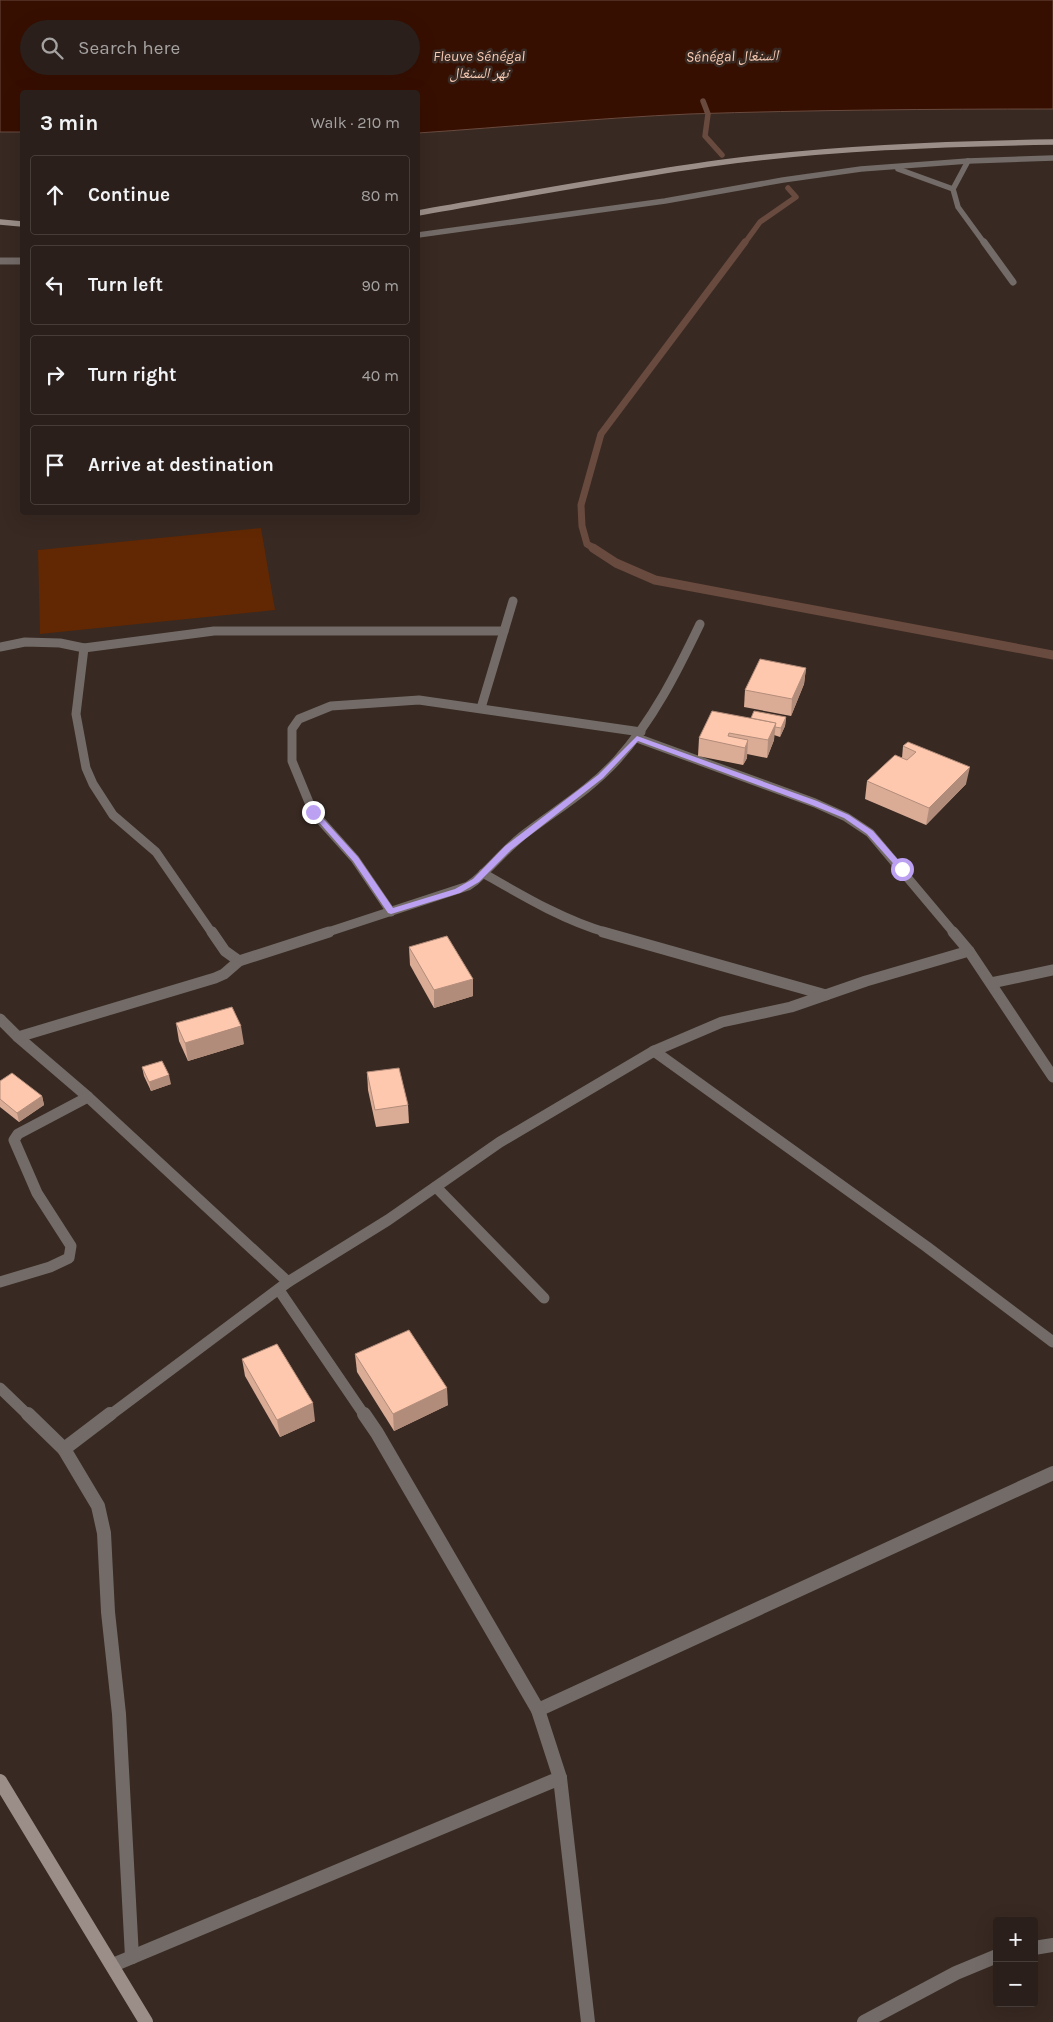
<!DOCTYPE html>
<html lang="en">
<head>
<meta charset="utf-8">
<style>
	:root { --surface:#2a1f1a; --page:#362c27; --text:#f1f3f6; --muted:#a5a2a2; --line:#463d39 }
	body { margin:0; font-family:Karla,"Noto Naskh Arabic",sans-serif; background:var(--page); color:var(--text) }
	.controls { position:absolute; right:15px; bottom:15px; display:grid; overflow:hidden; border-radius:5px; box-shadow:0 5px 20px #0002 }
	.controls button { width:45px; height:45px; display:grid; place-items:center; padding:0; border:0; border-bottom:1px solid var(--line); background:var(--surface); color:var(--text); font:25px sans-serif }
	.stop { position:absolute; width:15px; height:15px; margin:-11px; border:4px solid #bca0f2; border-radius:50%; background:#fff }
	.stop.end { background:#bca0f2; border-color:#fff; box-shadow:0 1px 5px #0008 }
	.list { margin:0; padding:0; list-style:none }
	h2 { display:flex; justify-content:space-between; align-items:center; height:65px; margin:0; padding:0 20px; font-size:21px }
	h2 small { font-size:16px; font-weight:400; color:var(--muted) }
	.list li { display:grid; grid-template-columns:32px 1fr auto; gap:15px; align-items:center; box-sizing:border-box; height:80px; margin:0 10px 10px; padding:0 10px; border:1px solid var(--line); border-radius:5px }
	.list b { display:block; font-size:19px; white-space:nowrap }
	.list em { font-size:16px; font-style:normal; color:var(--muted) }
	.icon { flex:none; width:28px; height:28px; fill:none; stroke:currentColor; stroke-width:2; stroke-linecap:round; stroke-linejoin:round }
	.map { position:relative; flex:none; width:1053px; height:2022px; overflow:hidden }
	.search { position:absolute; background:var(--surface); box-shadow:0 5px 20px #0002; left:20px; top:20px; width:400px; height:55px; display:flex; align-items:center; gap:12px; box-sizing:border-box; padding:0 18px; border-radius:28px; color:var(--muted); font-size:19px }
	.panel { position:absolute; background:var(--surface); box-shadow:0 5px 20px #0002; left:20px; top:90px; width:400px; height:425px; border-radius:5px }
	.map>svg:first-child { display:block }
	.green { fill:#612803 }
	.water { fill:#370f00; stroke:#694a3e; fill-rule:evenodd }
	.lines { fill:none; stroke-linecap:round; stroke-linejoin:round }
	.stream-far2 { stroke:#694a3e; stroke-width:5.5 }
	.stream-far1 { stroke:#694a3e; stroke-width:7 }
	.stream { stroke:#694a3e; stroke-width:9 }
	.street-far4 { stroke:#736b67; stroke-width:5.5 }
	.street-far3 { stroke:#736b67; stroke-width:7 }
	.street-far2 { stroke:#736b67; stroke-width:9 }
	.street-far1 { stroke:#736b67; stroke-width:11 }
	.street { stroke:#736b67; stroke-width:14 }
	.secondary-far1 { stroke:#9b8e88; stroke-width:5.5 }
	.secondary { stroke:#9b8e88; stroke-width:14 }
	.wall { fill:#daac96 }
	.shaded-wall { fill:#b28c7a }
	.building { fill:#fec8ae; stroke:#b28c7a }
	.route { fill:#bca0f2 }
	.labels { text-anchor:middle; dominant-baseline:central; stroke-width:5; stroke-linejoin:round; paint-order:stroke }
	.far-water-label { font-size:15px; font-style:italic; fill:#f8cbb5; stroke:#382922 }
</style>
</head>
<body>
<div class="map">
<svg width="1053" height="2022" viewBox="0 0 1053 2022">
	<rect width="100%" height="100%" fill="#382922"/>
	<polygon class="green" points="261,528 275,610 40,634 38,550"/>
	<path class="water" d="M0,0h1053v109c-121,0 -242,1 -364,5 -90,4 -181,13 -271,19v-41h-396v40h-22zM29,29h382v37h-382z"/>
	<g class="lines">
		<g class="stream-far2">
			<polyline points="703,101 708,114 705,136 722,155"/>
			<polyline points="744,244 760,222 796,197 788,188"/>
		</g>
		<polyline class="stream-far1" points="595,549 587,544 582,526 581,505 601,434 745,242"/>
		<polyline class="stream" points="593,548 616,563 655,580 1053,655"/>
		<g class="street-far4">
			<polyline points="968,161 953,189 958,207 985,244"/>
			<polyline points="898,169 953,189"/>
			<polyline points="418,235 665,201 783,180 861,169 968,161 1053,158"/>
		</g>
		<g class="street-far3">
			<polyline points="984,242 1013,282"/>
			<polyline points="0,261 22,261"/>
		</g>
		<g class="street-far2">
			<polyline points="0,647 25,642 60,643 84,648 214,631 504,631"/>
			<polyline points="84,648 76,714 86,768 93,784 113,815 156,852 212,933"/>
			<polyline points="481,708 513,601"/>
			<polyline points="637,738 815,803 846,817 870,833 954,933"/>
			<path d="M483,873c40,23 80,47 125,60"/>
			<polyline points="391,912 355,859 313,812 292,761 292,729 299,719 331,706 419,700 641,732"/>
			<path d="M325,933l143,-47 7,-5c16,-14 30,-31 47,-45 32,-25 67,-45 95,-76 36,-40 60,-88 83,-136"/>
		</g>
		<g class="street-far1">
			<polyline points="212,932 225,951 239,961"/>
			<polyline points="603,932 826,995"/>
			<polyline points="953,932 969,951 1053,1077"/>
			<polyline points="991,983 1053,970"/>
			<polyline points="0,1019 18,1037 88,1097 288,1282"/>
			<polyline points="18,1037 215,978 224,974 239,961 329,932"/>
			<polyline points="654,1051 927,1247 1053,1342"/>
			<polyline points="436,1187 544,1298"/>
			<polyline points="0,1282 50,1267 69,1258 71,1246 37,1193 14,1140 18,1134 88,1097"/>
			<polyline points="279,1290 365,1416"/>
			<polyline points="0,1388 29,1416"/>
			<polyline points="109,1416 288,1282 388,1220 500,1142 654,1051 722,1022 791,1007 866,981 969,951"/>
		</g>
		<g class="street">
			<polyline points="28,1414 64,1449 98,1506 104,1533 108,1612 119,1714 132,1957"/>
			<polyline points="64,1449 110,1414"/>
			<polyline points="538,1710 1053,1473"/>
			<polyline points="560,1778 588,2022"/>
			<polyline points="1034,1948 1053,1945"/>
			<polyline points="113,1965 560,1778 538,1710 377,1433 364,1414"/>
			<polyline points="864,2022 956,1973 997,1956"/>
		</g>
		<g class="secondary-far1">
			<path d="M418,213c99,-17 199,-36 299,-50 112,-15 223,-19 336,-21"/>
			<polyline points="0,222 22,224"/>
		</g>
		<polyline class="secondary" points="0,1781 146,2022"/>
	</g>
	<g class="wall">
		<polygon points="806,668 804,684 791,716 744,707 745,690"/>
		<polygon points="786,717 785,726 780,737 774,735 774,740 767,758 747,754 747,758 743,765 698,756 699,738 751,718"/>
		<polygon points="908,742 966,784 926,825 865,799 867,781 902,758 903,746"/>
		<polygon points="409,947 473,979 473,996 434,1008 410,965"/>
		<polygon points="176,1023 244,1044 188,1061 179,1041"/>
		<polygon points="142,1067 171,1084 151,1091 144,1076"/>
		<polygon points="367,1072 408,1105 409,1123 376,1127 368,1090"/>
		<polygon points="0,1081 42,1096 44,1105 19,1122 0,1107"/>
		<polygon points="355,1354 448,1405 394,1431 357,1372"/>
		<polygon points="242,1359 315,1421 280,1437 245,1376"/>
	</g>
	<g class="shaded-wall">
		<polygon points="806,668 804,684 791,716 792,699"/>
		<polygon points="786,717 785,726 780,737 781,728"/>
		<polygon points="776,723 774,740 767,758 768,740"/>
		<polygon points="748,740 747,758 743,765 745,748"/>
		<polygon points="970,767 966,784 926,825 929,808"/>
		<polygon points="473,979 473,996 434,1008 434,990"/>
		<polygon points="241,1026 244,1044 188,1061 185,1043"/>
		<polygon points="169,1075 171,1084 151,1091 149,1082"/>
		<polygon points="42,1096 44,1105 19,1122 17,1113"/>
		<polygon points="447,1388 448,1405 394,1431 393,1414"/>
		<polygon points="313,1403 315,1421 280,1437 277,1420"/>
	</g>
	<g class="building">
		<polygon points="760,659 806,668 792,699 745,690"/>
		<polygon points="712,711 776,723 768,740 729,733 728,736 748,740 745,748 699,738"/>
		<polygon points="754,711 786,717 781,728 775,727 776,723 751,718"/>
		<polygon points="908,742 970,767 929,808 867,781 895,755 907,760 916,752 903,746"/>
		<polygon points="447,936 473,979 434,990 409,947"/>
		<polygon points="232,1007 241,1026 185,1043 176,1023"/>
		<polygon points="162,1061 169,1075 149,1082 142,1067"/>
		<polygon points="399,1068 408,1105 375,1110 367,1072"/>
		<polygon points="12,1073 42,1096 17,1113 0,1099 0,1081"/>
		<polygon points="409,1330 447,1388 393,1414 355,1354"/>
		<polygon points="277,1344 313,1403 277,1420 242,1359"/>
	</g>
	<polygon class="route" points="637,736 817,801 849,815 873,831 906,869 900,871 867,834 844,818 812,805 638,741 603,778 511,850 479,882 460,893 391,914 388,913 353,861 310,812 316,811 358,857 393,908 455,889 473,879 505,846 598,775"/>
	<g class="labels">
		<g class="far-water-label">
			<text x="479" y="56">Fleuve Sénégal<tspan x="479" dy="17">نهر السنغال</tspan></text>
			<text transform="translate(732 56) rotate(-1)">Sénégal السنغال</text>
		</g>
	</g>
</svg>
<div class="controls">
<button>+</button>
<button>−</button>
</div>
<div class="stop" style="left:902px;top:869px"></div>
<div class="stop end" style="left:313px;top:812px"></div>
<div class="search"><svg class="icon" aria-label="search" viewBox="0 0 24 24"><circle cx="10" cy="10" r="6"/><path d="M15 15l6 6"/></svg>Search here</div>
<section class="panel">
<h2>3 min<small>Walk · 210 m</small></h2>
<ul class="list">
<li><svg class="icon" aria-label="ahead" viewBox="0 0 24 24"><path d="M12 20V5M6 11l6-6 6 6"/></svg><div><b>Continue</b></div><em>80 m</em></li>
<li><svg class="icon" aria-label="left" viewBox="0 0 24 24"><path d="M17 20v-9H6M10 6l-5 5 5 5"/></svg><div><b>Turn left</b></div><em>90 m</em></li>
<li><svg class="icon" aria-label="right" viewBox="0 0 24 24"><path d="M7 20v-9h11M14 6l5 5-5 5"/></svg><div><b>Turn right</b></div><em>40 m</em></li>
<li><svg class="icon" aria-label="arrive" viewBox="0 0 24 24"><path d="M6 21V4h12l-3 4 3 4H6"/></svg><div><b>Arrive at destination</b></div></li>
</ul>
</section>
</div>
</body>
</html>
